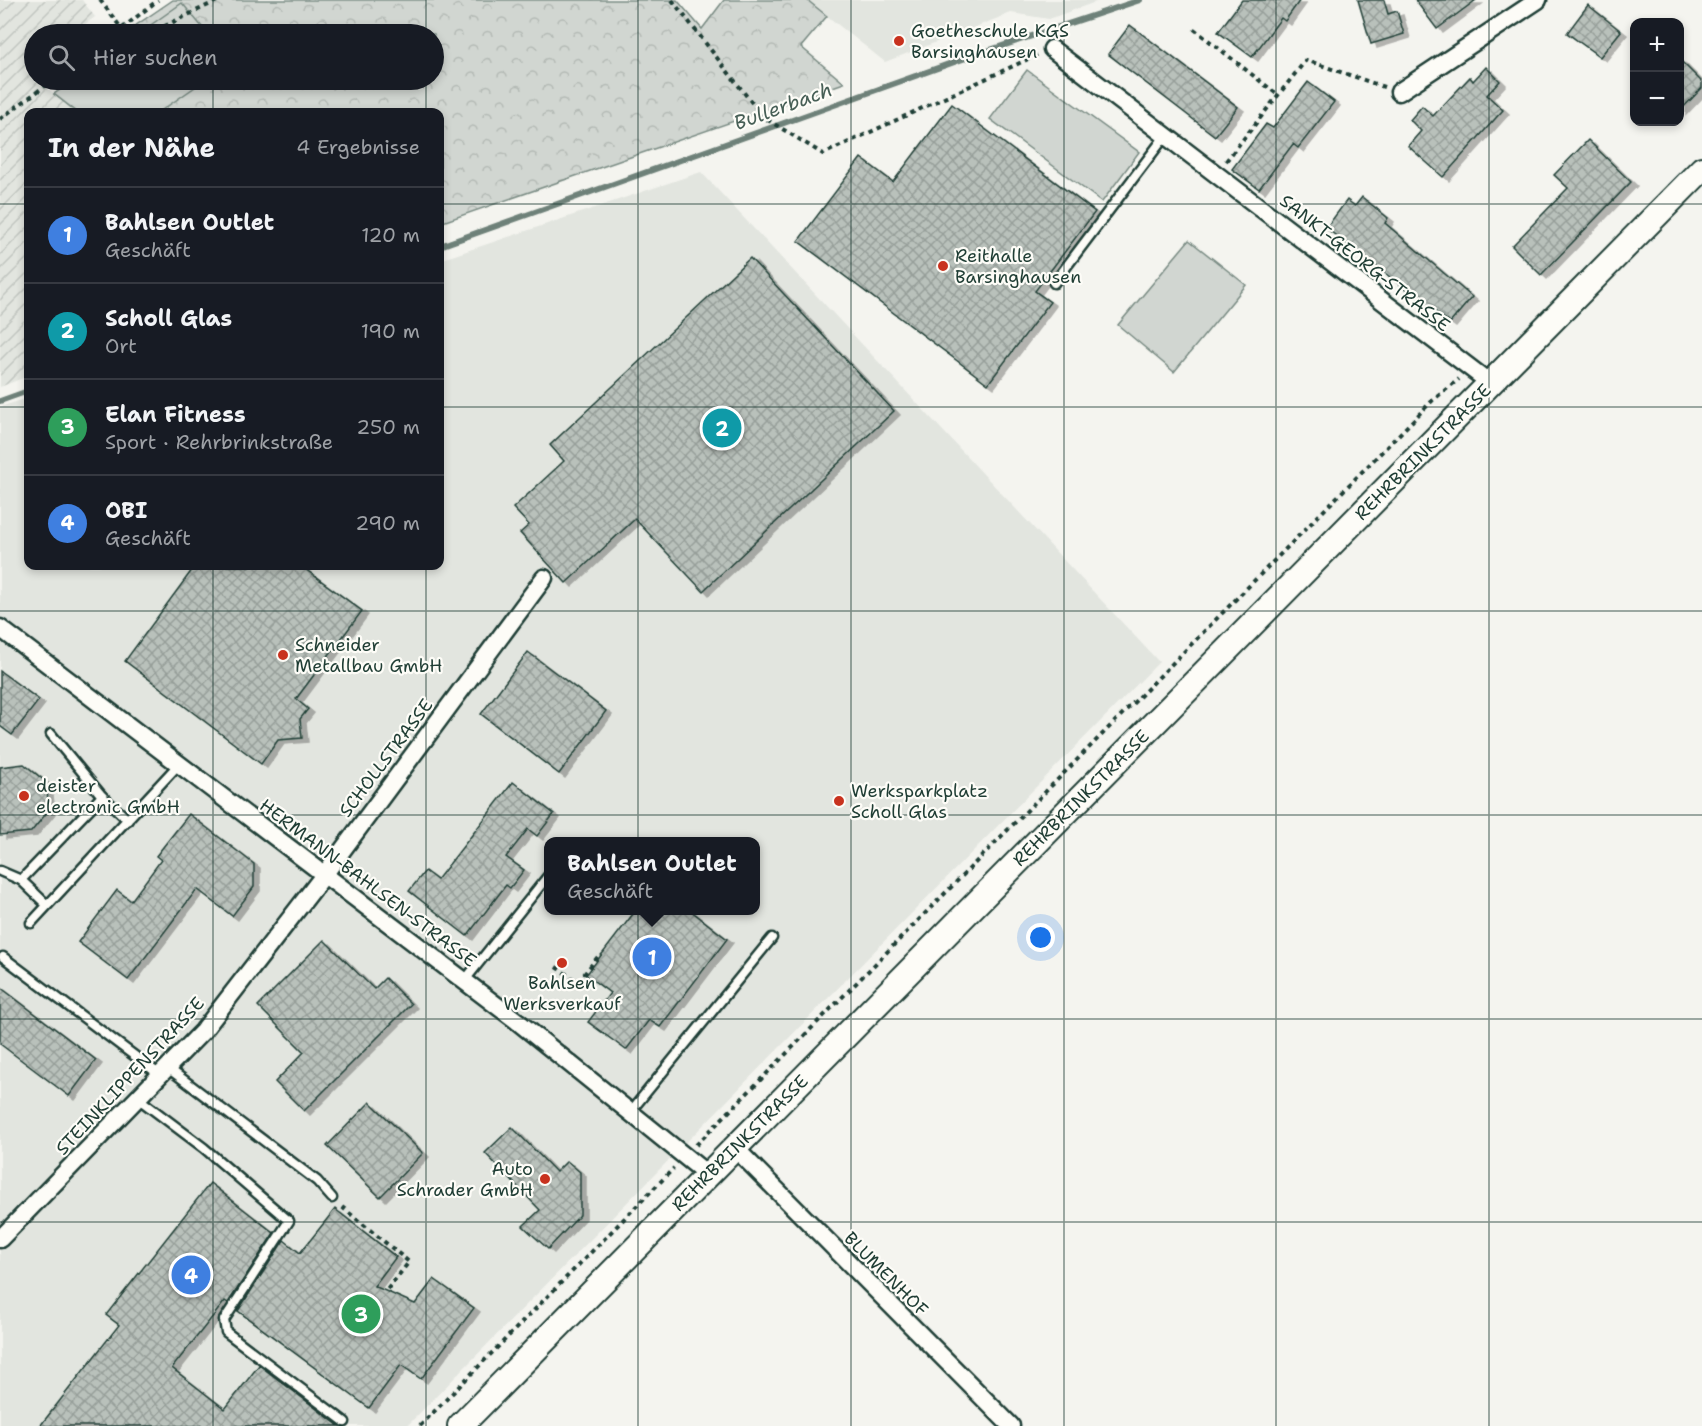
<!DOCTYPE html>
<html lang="de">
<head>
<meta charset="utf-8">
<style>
	:root { --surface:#171b24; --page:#242831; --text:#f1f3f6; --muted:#9ea1a6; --line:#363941; --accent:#db2777 }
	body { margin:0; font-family:"Shantell Sans",sans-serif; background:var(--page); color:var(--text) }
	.controls { position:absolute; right:18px; top:18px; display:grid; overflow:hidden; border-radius:12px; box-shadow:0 3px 9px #0003 }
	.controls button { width:54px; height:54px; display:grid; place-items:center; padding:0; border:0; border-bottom:2px solid var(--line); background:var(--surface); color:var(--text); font:30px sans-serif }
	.you { position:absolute; left:1041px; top:938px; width:21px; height:21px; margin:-15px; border:4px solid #fff; border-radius:50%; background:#1a73e8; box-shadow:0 0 0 9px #1a73e833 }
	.badge { display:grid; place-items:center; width:39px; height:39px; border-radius:50%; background:var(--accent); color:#fff; font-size:20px; font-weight:700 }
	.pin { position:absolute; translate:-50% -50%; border:3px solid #fff; box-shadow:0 2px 6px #0006 }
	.popup { position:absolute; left:544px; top:837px; width:216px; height:78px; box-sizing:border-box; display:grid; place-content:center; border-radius:12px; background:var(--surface); filter:drop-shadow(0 2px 4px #0005); font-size:20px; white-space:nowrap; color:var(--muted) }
	.popup b { font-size:22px; color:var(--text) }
	.popup::after { content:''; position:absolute; left:50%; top:100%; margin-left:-12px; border:12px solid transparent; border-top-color:var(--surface) }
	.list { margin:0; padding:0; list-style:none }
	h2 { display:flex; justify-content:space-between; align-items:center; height:78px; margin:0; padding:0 24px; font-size:26px }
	h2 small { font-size:20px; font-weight:400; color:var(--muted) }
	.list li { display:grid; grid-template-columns:39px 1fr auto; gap:18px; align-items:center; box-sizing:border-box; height:96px; padding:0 24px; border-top:2px solid var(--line) }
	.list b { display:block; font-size:22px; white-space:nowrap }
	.list p { margin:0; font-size:20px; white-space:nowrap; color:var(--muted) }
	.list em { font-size:20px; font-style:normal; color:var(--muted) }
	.icon { flex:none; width:33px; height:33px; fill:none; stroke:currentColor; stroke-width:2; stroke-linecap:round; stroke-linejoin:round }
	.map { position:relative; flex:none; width:1702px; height:1426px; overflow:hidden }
	.search { position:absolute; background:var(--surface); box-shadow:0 3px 9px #0003; left:24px; top:24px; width:420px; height:66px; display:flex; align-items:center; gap:15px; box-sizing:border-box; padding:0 21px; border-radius:33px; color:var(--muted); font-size:22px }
	.panel { position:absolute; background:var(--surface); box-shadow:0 3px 9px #0003; left:24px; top:108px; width:420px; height:462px; border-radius:12px }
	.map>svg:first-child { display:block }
	.built { fill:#e2e5df; fill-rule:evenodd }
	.industrial { fill:url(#industrial-furrows) }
	.park { fill:url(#park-crowns); stroke:#788a82; stroke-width:1.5 }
	.garden { fill:#d1d6d1; stroke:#788a82; stroke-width:1.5 }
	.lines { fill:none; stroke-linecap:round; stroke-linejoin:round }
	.stream { stroke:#6e8179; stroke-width:6 }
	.building { fill:url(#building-cross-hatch); stroke:#1f3d34; stroke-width:1.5; filter:url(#shadow) }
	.lane-casing { stroke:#1f3d34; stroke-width:13 }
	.street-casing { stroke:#1f3d34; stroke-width:21 }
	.secondary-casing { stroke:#1f3d34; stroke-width:28 }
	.path { stroke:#1f3d34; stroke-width:4; stroke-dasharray:4.5 4.5; stroke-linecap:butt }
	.lane { stroke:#fdfcf7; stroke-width:8 }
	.street { stroke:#fdfcf7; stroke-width:16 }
	.secondary { stroke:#fdfcf7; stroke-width:24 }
	.grid { fill:none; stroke:#1f3d34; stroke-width:1.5; stroke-opacity:0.55 }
	.poi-dot { fill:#c8321e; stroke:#fdfcf7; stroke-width:2 }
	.labels { text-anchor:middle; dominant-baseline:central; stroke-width:4.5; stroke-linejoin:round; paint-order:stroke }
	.poi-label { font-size:18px; fill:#1f3d34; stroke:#fdfcf7; text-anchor:start }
	.street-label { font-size:18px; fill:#1f3d34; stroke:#fdfcf7 }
	.water-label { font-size:20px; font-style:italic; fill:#475f56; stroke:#fdfcf7 }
</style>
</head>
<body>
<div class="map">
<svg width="1702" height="1426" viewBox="0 0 1702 1426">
	<defs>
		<pattern id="industrial-furrows" width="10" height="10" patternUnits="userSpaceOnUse" patternTransform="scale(1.5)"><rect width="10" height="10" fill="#e2e5df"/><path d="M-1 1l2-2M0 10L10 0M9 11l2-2" fill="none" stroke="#c1c5c0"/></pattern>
		<pattern id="park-crowns" width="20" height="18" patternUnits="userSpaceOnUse" patternTransform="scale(1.5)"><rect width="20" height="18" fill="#d1d6d1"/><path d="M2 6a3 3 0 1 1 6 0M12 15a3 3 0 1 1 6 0" fill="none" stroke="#b3b9b4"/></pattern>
		<pattern id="building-cross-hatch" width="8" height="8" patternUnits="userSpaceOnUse" patternTransform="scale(1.5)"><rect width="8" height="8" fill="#b9c1bb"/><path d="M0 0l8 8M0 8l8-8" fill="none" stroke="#969e99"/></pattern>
		<filter id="shadow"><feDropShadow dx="6" dy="4" stdDeviation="0" flood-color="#0004"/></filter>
	</defs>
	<rect width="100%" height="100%" fill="#f4f4ef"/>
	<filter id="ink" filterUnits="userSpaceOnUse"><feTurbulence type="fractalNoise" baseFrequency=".0167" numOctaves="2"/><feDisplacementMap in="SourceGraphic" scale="12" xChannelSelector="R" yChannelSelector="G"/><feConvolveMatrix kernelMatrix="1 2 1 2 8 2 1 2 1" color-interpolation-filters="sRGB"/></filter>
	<g filter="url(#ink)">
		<g class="built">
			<polygon points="807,0 1101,0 1049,19 1011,13 885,62"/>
			<path d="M701,172l458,490 -752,764h-407v-1019l28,-9v168h412v-306zM548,842h208v68h-208z"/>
		</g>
		<polygon class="industrial" points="0,0 82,0 95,17 71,34 34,34 34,62 24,70 77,112 28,112 28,376 0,387"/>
		<polygon class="park" points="173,0 677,0 702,29 724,0 807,0 827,16 801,47 844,83 440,223 440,112 77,112 54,94 75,80 434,80 434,34 130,34 132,28"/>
		<g class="garden">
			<polygon points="182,3 208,34 138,34"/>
			<polygon points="1027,70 1139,152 1102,202 990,119"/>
			<polygon points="75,80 205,80 159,112 77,112 54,94"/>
			<polygon points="1189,240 1246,285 1174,372 1118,325"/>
		</g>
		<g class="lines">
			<g class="stream">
				<polyline points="440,246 960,60 1140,0"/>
				<polyline points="0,401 28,391"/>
			</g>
		</g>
		<g class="building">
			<polygon points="1242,0 1300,0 1285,21 1281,18 1252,57 1218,32"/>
			<polygon points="1358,0 1384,0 1388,14 1397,11 1404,34 1371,44"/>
			<polygon points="1415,0 1476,0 1437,29"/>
			<polygon points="1588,5 1621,31 1600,57 1567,33"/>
			<polygon points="1130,25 1238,107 1215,136 1108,54"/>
			<polygon points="1680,60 1702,82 1702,88 1680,111"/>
			<polygon points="1486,67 1500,81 1487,95 1503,110 1443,177 1408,146 1421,131 1410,120 1422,106 1433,116 1470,77 1473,81"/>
			<polygon points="1308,82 1334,102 1298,148 1293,144 1259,189 1232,169 1266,124 1273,128"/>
			<polygon points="952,104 1095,212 1035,291 1050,302 988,384 798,241 861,158 893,182"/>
			<polygon points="1588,140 1631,182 1541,275 1512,246 1568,188 1554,175"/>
			<polygon points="1362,197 1388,218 1385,223 1472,297 1450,323 1326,228 1347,200 1355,206"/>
			<polygon points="750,258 894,411 703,591 635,519 566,583 520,533 529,525 513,508 564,461 550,445"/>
			<polygon points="195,566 301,566 362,611 296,699 308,709 300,719 302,738 278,740 261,764 125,661"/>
			<polygon points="528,652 606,711 559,774 481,714"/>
			<polygon points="0,671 39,700 12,735 0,726"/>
			<polygon points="24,764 46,782 49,810 31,832 0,835 0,767"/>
			<polygon points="513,782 554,814 537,836 528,829 506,857 524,870 510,888 506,885 467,936 409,891 425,871 437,880"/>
			<polygon points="189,814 254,864 254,887 232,916 197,889 128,980 78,942 117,890 131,901 161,860 156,856"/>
			<polygon points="636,910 690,910 727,939 660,1027 649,1020 626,1050 588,1022 610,993 586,975"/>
			<polygon points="324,940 374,989 385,978 411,1004 304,1111 275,1082 304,1052 258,1006"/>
			<polygon points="0,987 96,1060 69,1096 0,1044"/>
			<polygon points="370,1102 423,1153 380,1197 327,1146"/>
			<polygon points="512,1127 556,1172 567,1161 580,1172 580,1215 548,1249 523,1226 540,1210 485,1153"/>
			<polygon points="210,1183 274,1233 228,1303 225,1301 172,1368 225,1409 259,1365 339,1426 40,1426 119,1325 106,1315"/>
			<polygon points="335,1209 396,1257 374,1286 415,1304 434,1279 474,1308 421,1379 401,1365 369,1408 238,1311 284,1240 300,1253"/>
		</g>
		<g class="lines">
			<g class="lane-casing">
				<g id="lane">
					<polyline points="1054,283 1166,135"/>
					<polyline points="51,734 102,796 128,820"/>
					<polyline points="0,871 21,880"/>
					<polyline points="47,905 21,880 102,796"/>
					<polyline points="31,923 179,764"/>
					<polyline points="3,957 160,1075"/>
					<polyline points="465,980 548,876"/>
					<polyline points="168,1068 317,1181 332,1198"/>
					<polyline points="139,1099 204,1148 289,1221 224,1320 226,1332 345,1422"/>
					<polyline points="631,1111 772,938"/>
				</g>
			</g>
			<g class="street-casing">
				<g id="street">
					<polyline points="1052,49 1490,383"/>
					<polyline points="1399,92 1538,0"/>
					<polyline points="0,628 517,1021 708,1175"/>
					<polyline points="735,1148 1011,1426"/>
					<polyline points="0,1239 203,1031 324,875 544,578"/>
				</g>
			</g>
			<g class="secondary-casing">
				<polyline id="secondary" points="460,1426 1702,169"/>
			</g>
			<g class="path">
				<polyline points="100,0 122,29 133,34"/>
				<polyline points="672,0 763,117 823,154 1037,55"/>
				<polyline points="1194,29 1278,95"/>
				<polyline points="115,34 158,0"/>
				<polyline points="148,34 219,0"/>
				<polyline points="0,119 53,80"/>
				<polyline points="1226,161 1306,60 1384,87"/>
				<polyline points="556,967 578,982 600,954 601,955"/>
				<polyline points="696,1145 1433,400 1459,379"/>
				<polyline points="342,1207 409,1262 386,1291"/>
				<polyline points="420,1426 674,1168"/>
			</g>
			<use href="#lane" class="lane"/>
			<use href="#street" class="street"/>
			<use href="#secondary" class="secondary"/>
		</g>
	</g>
	<path class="grid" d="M213,0v34M426,0v34M638,0v1426M851,0v1426M1064,0v1426M1276,0v1426M1489,0v1426M213,80v32M426,80v32M0,204h28M440,204h1262M0,407h28M440,407h1262M213,566v860M426,566v860M0,611h1702M0,815h1702M0,1019h1702M0,1222h1702"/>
	<g class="poi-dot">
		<circle cx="899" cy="41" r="6"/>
		<circle cx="943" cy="266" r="6"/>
		<circle cx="283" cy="655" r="6"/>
		<circle cx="24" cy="796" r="6"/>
		<circle cx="839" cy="801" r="6"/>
		<circle cx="562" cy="963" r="6"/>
		<circle cx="545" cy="1179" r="6"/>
	</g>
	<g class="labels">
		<g class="poi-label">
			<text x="911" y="31">Goetheschule KGS<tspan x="911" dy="21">Barsinghausen</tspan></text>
			<text x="955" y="256">Reithalle<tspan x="955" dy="21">Barsinghausen</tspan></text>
			<text x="295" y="645">Schneider<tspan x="295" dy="21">Metallbau GmbH</tspan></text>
			<text x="36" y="786">deister<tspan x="36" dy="21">electronic GmbH</tspan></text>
			<text x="851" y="791">Werksparkplatz<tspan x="851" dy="21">Scholl Glas</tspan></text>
			<text x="562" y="983" text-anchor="middle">Bahlsen<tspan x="562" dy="21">Werksverkauf</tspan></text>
			<text x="533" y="1169" text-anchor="end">Auto<tspan x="533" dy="21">Schrader GmbH</tspan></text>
		</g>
		<g class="street-label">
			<text transform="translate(1365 263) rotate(38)">SANKT-GEORG-STRASSE</text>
			<text transform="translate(1423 452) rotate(-45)">REHRBRINKSTRASSE</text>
			<text transform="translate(386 758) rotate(-53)">SCHOLLSTRASSE</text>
			<text transform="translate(1081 798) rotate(-45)">REHRBRINKSTRASSE</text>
			<text transform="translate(368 883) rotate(37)">HERMANN-BAHLSEN-STRASSE</text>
			<text transform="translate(130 1076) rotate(-47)">STEINKLIPPENSTRASSE</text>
			<text transform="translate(740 1143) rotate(-45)">REHRBRINKSTRASSE</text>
			<text transform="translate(886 1274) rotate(45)">BLUMENHOF</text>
		</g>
		<g class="water-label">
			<text transform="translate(783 106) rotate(-20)">Bullerbach</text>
		</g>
	</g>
</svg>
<div class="controls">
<button>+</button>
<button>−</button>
</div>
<div class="you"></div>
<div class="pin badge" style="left:652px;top:957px;background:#3f7fe0">1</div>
<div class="popup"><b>Bahlsen Outlet</b>Geschäft</div>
<div class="pin badge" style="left:722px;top:428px;background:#0f9aa8">2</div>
<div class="pin badge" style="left:361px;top:1314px;background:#2e9e5b">3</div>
<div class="pin badge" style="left:191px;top:1275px;background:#3f7fe0">4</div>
<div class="search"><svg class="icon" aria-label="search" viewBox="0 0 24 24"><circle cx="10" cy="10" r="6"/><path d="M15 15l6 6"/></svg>Hier suchen</div>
<section class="panel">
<h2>In der Nähe<small>4 Ergebnisse</small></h2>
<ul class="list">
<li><span class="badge" style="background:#3f7fe0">1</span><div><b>Bahlsen Outlet</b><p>Geschäft</p></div><em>120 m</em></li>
<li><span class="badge" style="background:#0f9aa8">2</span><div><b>Scholl Glas</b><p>Ort</p></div><em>190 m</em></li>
<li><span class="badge" style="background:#2e9e5b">3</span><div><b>Elan Fitness</b><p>Sport · Rehrbrinkstraße</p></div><em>250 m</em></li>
<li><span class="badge" style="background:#3f7fe0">4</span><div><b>OBI</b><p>Geschäft</p></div><em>290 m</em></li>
</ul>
</section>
</div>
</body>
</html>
